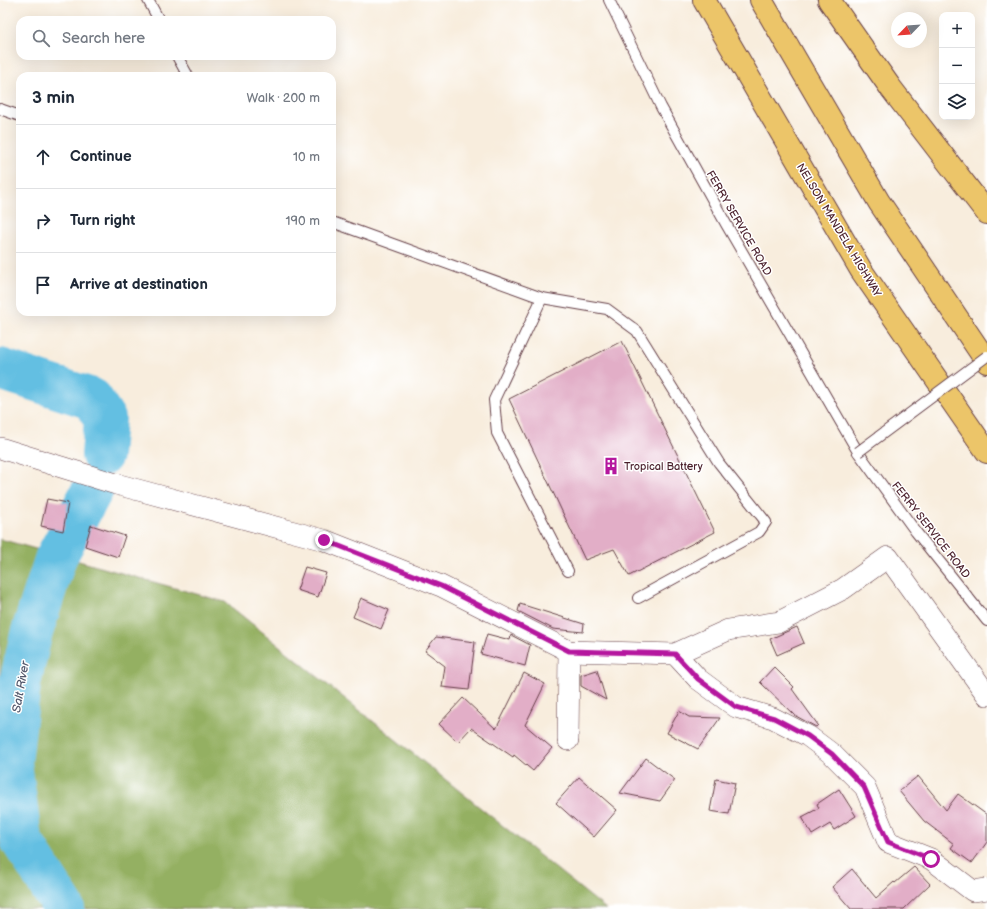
<!DOCTYPE html>
<html lang="en">
<head>
<meta charset="utf-8">
<style>
	:root { --surface:#fff; --page:#f2f2f3; --text:#1f2937; --muted:#747a83; --line:#e0e1e3 }
	body { margin:0; font-family:"Balsamiq Sans",sans-serif; background:var(--page); color:var(--text) }
	.controls { position:absolute; right:12px; top:12px; display:grid; overflow:hidden; border-radius:8px; box-shadow:0 4px 16px #0002 }
	.controls button { width:36px; height:36px; display:grid; place-items:center; padding:0; border:0; border-bottom:1px solid var(--line); background:var(--surface); color:var(--text); font:20px sans-serif }
	.compass { position:absolute; left:891px; top:12px; width:36px; height:36px; border-radius:50%; background:var(--surface); box-shadow:0 4px 16px #0002; rotate:245deg }
	.stop { position:absolute; width:12px; height:12px; margin:-9px; border:3px solid #b5179e; border-radius:50%; background:#fff }
	.stop.end { background:#b5179e; border-color:#fff; box-shadow:0 1px 4px #0008 }
	.list { margin:0; padding:0; list-style:none }
	h2 { display:flex; justify-content:space-between; align-items:center; height:52px; margin:0; padding:0 16px; font-size:17px }
	h2 small { font-size:13px; font-weight:400; color:var(--muted) }
	.list li { display:grid; grid-template-columns:26px 1fr auto; gap:12px; align-items:center; box-sizing:border-box; height:64px; padding:0 16px; border-top:1px solid var(--line) }
	.list b { display:block; font-size:15px; white-space:nowrap }
	.list em { font-size:13px; font-style:normal; color:var(--muted) }
	.icon { flex:none; width:22px; height:22px; fill:none; stroke:currentColor; stroke-width:2; stroke-linecap:round; stroke-linejoin:round }
	.map { position:relative; flex:none; width:987px; height:909px; overflow:hidden }
	.search { position:absolute; background:var(--surface); box-shadow:0 4px 16px #0002; left:16px; top:16px; width:320px; height:44px; display:flex; align-items:center; gap:10px; box-sizing:border-box; padding:0 14px; border-radius:12px; color:var(--muted); font-size:15px }
	.panel { position:absolute; background:var(--surface); box-shadow:0 4px 16px #0002; left:16px; top:72px; width:320px; height:244px; border-radius:12px }
	.map>svg:first-child { display:block }
	.forest { fill:#94b062; stroke:#6f6846 }
	.lines { fill:none; stroke-linecap:round; stroke-linejoin:round }
	.river { stroke:#64bfe2; stroke-width:42 }
	.building { fill:#e2aec7 }
	.lane-casing { stroke:#643e46; stroke-width:12 }
	.street-casing { stroke:#643e46; stroke-width:22 }
	.highway-casing { stroke:#643e46; stroke-width:24 }
	.lane { stroke:#fff; stroke-width:10 }
	.street { stroke:#fff; stroke-width:21 }
	.highway { stroke:#ecc569; stroke-width:22 }
	.lane-bridge-casing { stroke:#643e46; stroke-width:12; stroke-linecap:butt }
	.lane-bridge { stroke:#fff; stroke-width:10 }
	.route { stroke:#b5179e; stroke-width:5 }
	.labels { text-anchor:middle; dominant-baseline:central; stroke-width:3; stroke-linejoin:round; paint-order:stroke }
	.street-label { font-size:11px; fill:#4a1f2b; stroke:#fff }
	.poi-label { font-size:11px; fill:#4a1f2b; stroke:#fff; text-anchor:start }
	.water-label { font-size:12px; font-style:italic; fill:#53576b; stroke:#fff }
</style>
</head>
<body>
<div class="map">
<svg width="987" height="909" viewBox="0 0 987 909">
	<rect width="100%" height="100%" fill="#fff"/>
	<filter id="ink" filterUnits="userSpaceOnUse"><feTurbulence type="fractalNoise" baseFrequency=".025" numOctaves="2"/><feDisplacementMap in="SourceGraphic" scale="8" xChannelSelector="R" yChannelSelector="G"/><feConvolveMatrix kernelMatrix="1 2 1 2 8 2 1 2 1" color-interpolation-filters="sRGB"/></filter>
	<filter id="wash" filterUnits="userSpaceOnUse"><feTurbulence type="fractalNoise" baseFrequency=".012" numOctaves="4" result="noise"/><feDisplacementMap in="SourceGraphic" scale="16" xChannelSelector="R" yChannelSelector="G"/><feGaussianBlur stdDeviation="0.9" result="paint"/><feColorMatrix in="noise" values="0 0 0 0 0 0 0 0 0 0 0 0 0 0 0 0 0 1.4 0 .05"/><feComposite in="paint" operator="in"/></filter>
	<g filter="url(#wash)">
		<rect width="100%" height="100%" fill="#f8eddd"/>
		<polygon class="forest" points="0,539 225,602 606,909 0,909"/>
		<g class="lines">
			<g class="river">
				<polyline points="0,369 92,399 105,419 102,455"/>
				<polyline points="64,909 63,906 21,840 11,763 20,683 31,635 56,557 93,489"/>
			</g>
		</g>
		<g id="blocks">
			<g class="building">
				<polygon points="622,341 715,532 629,576 614,549 585,560 509,399"/>
				<polygon points="47,499 68,503 63,531 41,526"/>
				<polygon points="91,525 125,536 118,557 85,546"/>
				<polygon points="305,567 326,573 318,597 297,590"/>
				<polygon points="361,598 389,610 381,629 353,617"/>
				<polygon points="520,604 584,624 583,632 553,629 518,611"/>
				<polygon points="797,627 804,643 777,655 770,639"/>
				<polygon points="487,634 510,640 511,635 530,645 525,666 481,654"/>
				<polygon points="436,637 475,642 469,690 442,687 445,666 425,651"/>
				<polygon points="774,667 794,687 792,689 818,725 816,727 794,715 760,682"/>
				<polygon points="597,670 606,700 581,686 581,675"/>
				<polygon points="524,673 545,684 525,725 552,748 533,771 514,755 513,757 471,728 458,742 439,724 463,698 496,729"/>
				<polygon points="679,711 689,717 720,718 698,749 667,733"/>
				<polygon points="646,758 675,780 660,801 620,793"/>
				<polygon points="918,776 946,810 958,794 987,815 987,842 972,863 951,848 954,844 924,821 899,791"/>
				<polygon points="579,777 617,810 594,837 556,803"/>
				<polygon points="716,779 735,783 729,814 710,811"/>
				<polygon points="839,789 856,816 834,830 830,824 812,835 802,817 819,808 817,804"/>
				<polygon points="914,867 930,884 904,909 851,909 832,887 852,869 876,898 894,882 895,883"/>
			</g>
		</g>
	</g>
	<g filter="url(#ink)">
		<use href="#blocks" fill-opacity="0" stroke="#643e46" stroke-width="1"/>
		<g class="lines">
			<g class="lane-casing">
				<g id="lane">
					<polyline points="148,0 159,20"/>
					<polyline points="609,0 661,107 726,224 858,452 916,532 987,621"/>
					<polyline points="177,56 188,76"/>
					<polyline points="0,109 20,116"/>
					<polyline points="332,222 542,298 607,309 637,331 719,463 766,522 759,532 638,598"/>
					<polyline points="542,298 494,400 497,433 568,571"/>
				</g>
			</g>
			<g class="street-casing">
				<g id="street">
					<polyline points="0,448 116,484 324,540 441,586 569,651 675,654 728,630 779,622 843,589 888,557 987,695"/>
					<polyline points="675,654 698,679 736,707 773,718 808,736 832,754 865,787 888,842 931,859 973,891 987,889"/>
					<polyline points="568,740 569,651"/>
				</g>
			</g>
			<g class="highway-casing">
				<g id="highway">
					<polyline points="704,0 861,270 987,452"/>
					<polyline points="761,0 879,202 987,362"/>
					<polyline points="829,0 890,87 987,213"/>
				</g>
			</g>
			<use href="#lane" class="lane"/>
			<use href="#street" class="street"/>
			<use href="#highway" class="highway"/>
			<g class="lane-bridge-casing">
				<polyline id="lane-bridge" points="858,452 987,356"/>
			</g>
			<use href="#lane-bridge" class="lane-bridge"/>
		</g>
	</g>
	<g class="lines" filter="url(#ink)">
		<polyline class="route" points="324,540 441,586 569,651 675,654 698,679 736,707 774,718 808,736 832,754 864,787 888,842 931,859"/>
	</g>
	<defs>
		<g id="building-bare" transform="scale(1.38)"><path d="M-4-6H4V6H1V3H-1V6H-4ZM-2.5-4.3h1.7v1.8h-1.7ZM.8-4.3h1.7v1.8H.8ZM-2.5-1h1.7V.8h-1.7ZM.8-1h1.7V.8H.8Z" fill="#b5179e" stroke="#fff" stroke-width="2.5" paint-order="stroke"/></g>
	</defs>
	<g fill-rule="evenodd">
		<use href="#building-bare" x="611" y="466"/>
	</g>
	<g class="labels">
		<g class="street-label">
			<text transform="translate(739 223) rotate(60)">FERRY SERVICE ROAD</text>
			<text transform="translate(839 230) rotate(59)">NELSON MANDELA HIGHWAY</text>
			<text transform="translate(931 530) rotate(52)">FERRY SERVICE ROAD</text>
		</g>
		<g class="poi-label">
			<text x="624" y="466">Tropical Battery</text>
		</g>
		<g class="water-label">
			<text transform="translate(21 687) rotate(-80)">Salt River</text>
		</g>
	</g>
</svg>
<div class="controls">
<button>+</button>
<button>−</button>
<button><svg class="icon" aria-label="layers" viewBox="0 0 24 24"><path d="M12 4l9 5-9 5-9-5zM3 14l9 5 9-5"/></svg></button>
</div>
<svg class="compass" viewBox="-18 -18 36 36"><path d="M0-13l5 13h-10z" fill="#e53935"/><path d="M0 13l5-13h-10z" fill="#747a83"/></svg>
<div class="stop" style="left:931px;top:859px"></div>
<div class="stop end" style="left:324px;top:540px"></div>
<div class="search"><svg class="icon" aria-label="search" viewBox="0 0 24 24"><circle cx="10" cy="10" r="6"/><path d="M15 15l6 6"/></svg>Search here</div>
<section class="panel">
<h2>3 min<small>Walk · 200 m</small></h2>
<ul class="list">
<li><svg class="icon" aria-label="ahead" viewBox="0 0 24 24"><path d="M12 20V5M6 11l6-6 6 6"/></svg><div><b>Continue</b></div><em>10 m</em></li>
<li><svg class="icon" aria-label="right" viewBox="0 0 24 24"><path d="M7 20v-9h11M14 6l5 5-5 5"/></svg><div><b>Turn right</b></div><em>190 m</em></li>
<li><svg class="icon" aria-label="arrive" viewBox="0 0 24 24"><path d="M6 21V4h12l-3 4 3 4H6"/></svg><div><b>Arrive at destination</b></div></li>
</ul>
</section>
</div>
</body>
</html>
